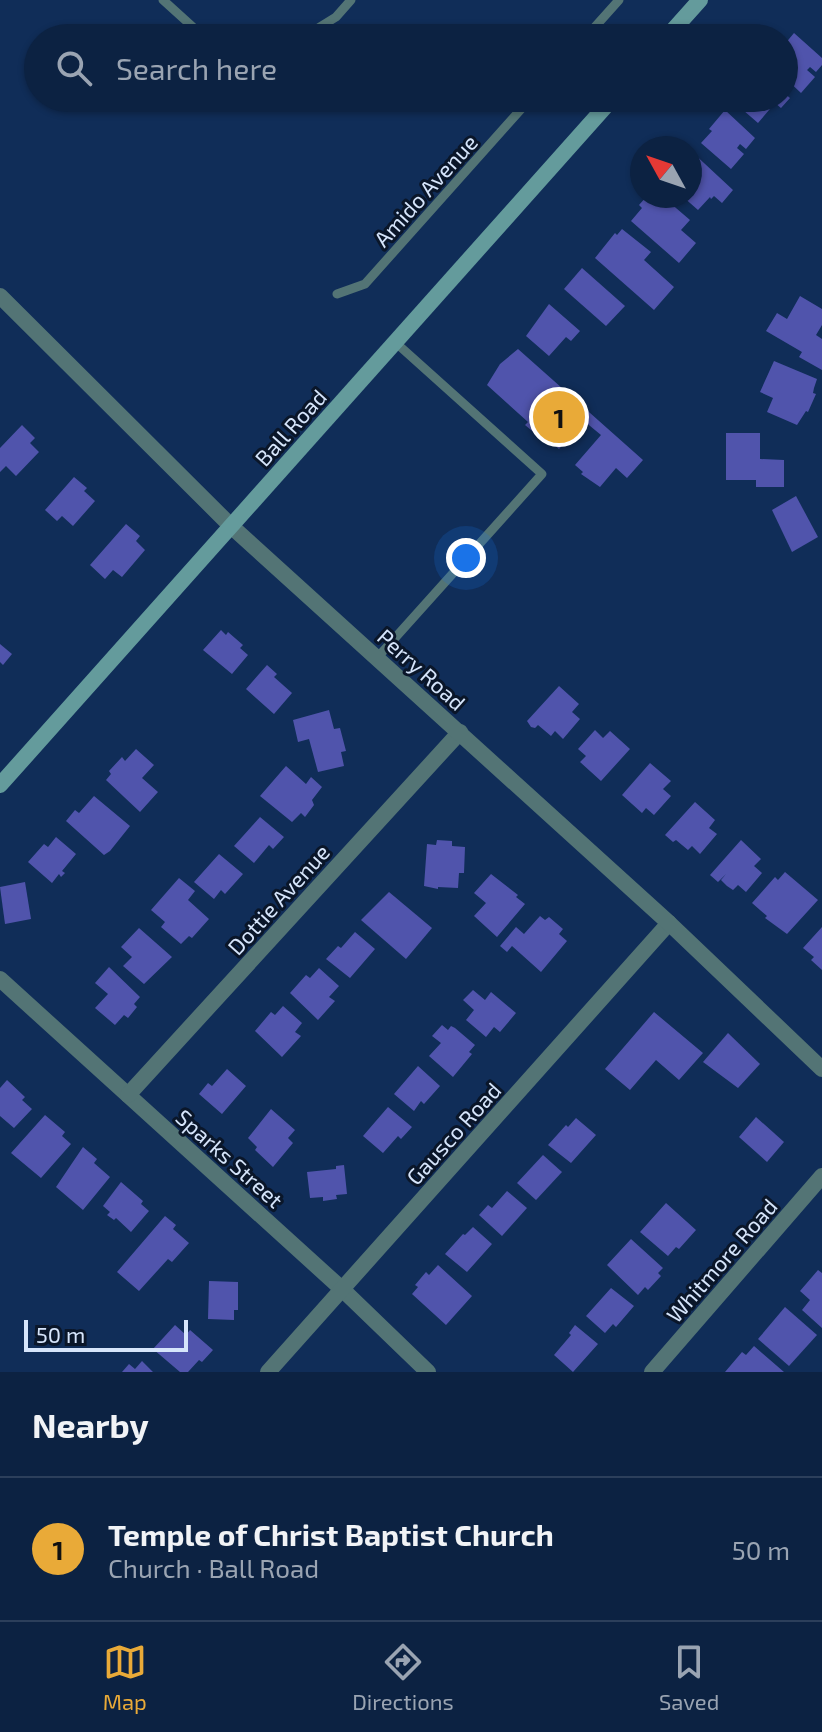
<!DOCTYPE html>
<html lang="en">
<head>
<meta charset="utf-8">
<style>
	:root { --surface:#0c2242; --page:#152a49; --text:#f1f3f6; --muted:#9aa4b2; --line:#2c3f5b; --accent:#e9aa38 }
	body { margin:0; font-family:"Exo 2",sans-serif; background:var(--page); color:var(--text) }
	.compass { position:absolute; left:630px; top:136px; width:72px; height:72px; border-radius:50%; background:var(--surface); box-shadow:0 2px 6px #0004; rotate:310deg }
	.scale { position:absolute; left:24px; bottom:20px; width:164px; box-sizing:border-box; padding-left:8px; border:4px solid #d6e5fb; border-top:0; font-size:22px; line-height:28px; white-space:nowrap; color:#d6e5fb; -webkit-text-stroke:6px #0a1629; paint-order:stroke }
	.you { position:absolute; left:466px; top:558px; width:28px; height:28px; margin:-20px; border:6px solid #fff; border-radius:50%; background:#1a73e8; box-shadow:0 0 0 12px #1a73e833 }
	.badge { display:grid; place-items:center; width:52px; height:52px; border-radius:50%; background:var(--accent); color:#111; font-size:26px; font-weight:700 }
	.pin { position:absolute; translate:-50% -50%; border:4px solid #fff; box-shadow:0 2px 8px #0006 }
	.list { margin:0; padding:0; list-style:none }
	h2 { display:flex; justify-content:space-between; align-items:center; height:104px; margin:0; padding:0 32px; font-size:34px }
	h2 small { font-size:26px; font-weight:400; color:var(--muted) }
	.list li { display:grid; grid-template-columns:52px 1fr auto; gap:24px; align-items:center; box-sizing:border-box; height:144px; padding:0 32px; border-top:2px solid var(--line) }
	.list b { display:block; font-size:30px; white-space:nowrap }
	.list p { margin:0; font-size:26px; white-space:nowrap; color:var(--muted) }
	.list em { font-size:26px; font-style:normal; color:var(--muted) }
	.icon { flex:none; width:44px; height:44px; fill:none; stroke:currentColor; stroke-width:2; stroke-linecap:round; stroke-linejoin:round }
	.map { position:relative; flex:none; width:822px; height:1372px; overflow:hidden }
	.search { position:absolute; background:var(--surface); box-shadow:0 2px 6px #0004; left:24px; right:24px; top:24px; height:88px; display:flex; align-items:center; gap:20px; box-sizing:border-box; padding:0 28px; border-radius:44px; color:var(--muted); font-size:30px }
	.sheet { height:248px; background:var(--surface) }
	nav { display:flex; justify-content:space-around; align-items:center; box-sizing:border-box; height:112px; border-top:2px solid var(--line); background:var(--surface); font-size:22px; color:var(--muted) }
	nav a { display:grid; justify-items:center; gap:4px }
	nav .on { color:var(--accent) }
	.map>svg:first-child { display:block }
	.building { fill:#5054ac }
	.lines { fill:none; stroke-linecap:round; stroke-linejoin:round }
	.service { stroke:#537475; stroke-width:9 }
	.minor { stroke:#537475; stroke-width:16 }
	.tertiary { stroke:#537475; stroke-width:16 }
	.secondary { stroke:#649b9c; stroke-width:16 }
	.labels { text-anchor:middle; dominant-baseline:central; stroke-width:6; stroke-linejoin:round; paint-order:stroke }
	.street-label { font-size:22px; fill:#d6e5fb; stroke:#0a1629 }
</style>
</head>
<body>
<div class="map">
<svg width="822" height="1372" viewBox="0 0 822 1372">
	<rect width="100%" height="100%" fill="#102d58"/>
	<g class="building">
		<polygon points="794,33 822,58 822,65 816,72 810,67 807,70 815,77 801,93 784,77 784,45"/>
		<polygon points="784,93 790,98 781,108 775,103 758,123 736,104 742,98 784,98"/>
		<polygon points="725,110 755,138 746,149 740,144 737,148 744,154 731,169 701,143 712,131 709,129"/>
		<polygon points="690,150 733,190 722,203 714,196 711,199 710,197 698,210 682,196 690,196"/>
		<polygon points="647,196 662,196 690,220 681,230 696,243 679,263 631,221 642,208 639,205"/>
		<polygon points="622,229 651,252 644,260 674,287 654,310 595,258 615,233 617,235"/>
		<polygon points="582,268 625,306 606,326 564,289"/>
		<polygon points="800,296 822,309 822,325 816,335 822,339 822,370 799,357 802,352 766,331 777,313 787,319"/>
		<polygon points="549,304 580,331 571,341 566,337 549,356 526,336"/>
		<polygon points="518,349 643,460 627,478 616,468 600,487 581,474 583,472 575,465 601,435 584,421 559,449 540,432 537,435 525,425 528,422 487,385 500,364"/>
		<polygon points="774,361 817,379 814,388 813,393 816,394 808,412 806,411 797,425 767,412 773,398 760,392"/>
		<polygon points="22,425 35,438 30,443 39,452 16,476 6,466 0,472 0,448"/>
		<polygon points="726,433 760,433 760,459 784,460 784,487 756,487 756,480 726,480"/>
		<polygon points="74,477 87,488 84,491 95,501 73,526 62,516 57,521 45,510"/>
		<polygon points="796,496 818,537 792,552 772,510"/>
		<polygon points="126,524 140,536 136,541 145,550 122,577 113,570 105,579 90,565"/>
		<polygon points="221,630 226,635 228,632 243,645 240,648 248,655 232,674 203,650"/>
		<polygon points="0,644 12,654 3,665 0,662"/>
		<polygon points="267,665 277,674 274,677 292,693 274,714 246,689"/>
		<polygon points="559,686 579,704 572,712 580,719 563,739 555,731 551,736 538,725 535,728 531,727 527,721"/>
		<polygon points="329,710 334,729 340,728 346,751 341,752 344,766 318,772 309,739 298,742 293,720"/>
		<polygon points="595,730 603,738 610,731 630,749 601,781 580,762 586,756 578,749"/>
		<polygon points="136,749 154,765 142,778 158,792 140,812 106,780 111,774 109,771 122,757 125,761"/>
		<polygon points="650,763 671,781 663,789 671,796 654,815 646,808 642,813 622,795"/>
		<polygon points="286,766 306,784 311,777 322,787 312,800 314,805 305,817 301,813 292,822 260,796"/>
		<polygon points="94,796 130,826 110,851 104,855 66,821 75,810 79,813"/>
		<polygon points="695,802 715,820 709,828 717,834 700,854 692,846 688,850 676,840 673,842 665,835"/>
		<polygon points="260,817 284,837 273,849 269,845 254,863 234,846"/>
		<polygon points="56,837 76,854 62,871 65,873 61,877 59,874 52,883 28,862 44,844 48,847"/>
		<polygon points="437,840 452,841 452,846 465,847 464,873 459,873 458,888 438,887 438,889 424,886 427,844 436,845"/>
		<polygon points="741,840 761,859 754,866 762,873 746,892 738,885 733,890 727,886 721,880 726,874 718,882 710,875"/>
		<polygon points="219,854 243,874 225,894 221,890 214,899 194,882"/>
		<polygon points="785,872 818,900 787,934 765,918 767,916 752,903 775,877 778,880"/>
		<polygon points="491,874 518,895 516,897 525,904 497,937 474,916 486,903 474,893"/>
		<polygon points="179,878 195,891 188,900 209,919 192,938 189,936 181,944 161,927 165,922 151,910"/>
		<polygon points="25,882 31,919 5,924 0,887"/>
		<polygon points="389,892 432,928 406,959 361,920"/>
		<polygon points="540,916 545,920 549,917 563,929 559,934 567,941 541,972 512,946 507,952 500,946 516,927 524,934"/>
		<polygon points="822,927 822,970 811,960 814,957 803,948"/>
		<polygon points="139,928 172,957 144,984 123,966 132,957 121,947"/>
		<polygon points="355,932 375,949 350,978 326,959 338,946 341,948"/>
		<polygon points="109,967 140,997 134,1004 137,1007 128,1018 124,1015 115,1025 95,1008 108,994 95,983"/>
		<polygon points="319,968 339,986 329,997 335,1001 318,1020 290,993 306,975 310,978"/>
		<polygon points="473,990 485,1000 491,992 516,1013 500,1032 494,1027 486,1037 466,1020 474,1010 463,1000"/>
		<polygon points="283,1006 302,1023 295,1032 301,1036 282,1057 255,1031 271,1012 275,1015"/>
		<polygon points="654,1012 703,1053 679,1080 656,1060 630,1090 605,1069"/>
		<polygon points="442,1025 448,1030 451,1026 455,1028 475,1045 469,1052 472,1054 453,1077 429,1056 441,1043 432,1036"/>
		<polygon points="728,1033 760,1064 738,1088 703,1062"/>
		<polygon points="418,1066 440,1086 424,1104 421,1101 414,1111 394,1094"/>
		<polygon points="227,1069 246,1086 222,1114 199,1094 208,1083 212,1086"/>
		<polygon points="7,1080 25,1097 22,1100 32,1109 14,1128 0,1116 0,1088"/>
		<polygon points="388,1107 412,1127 401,1139 398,1136 383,1153 363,1136"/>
		<polygon points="271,1109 295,1130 288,1138 293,1143 273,1167 255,1150 257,1147 248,1138"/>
		<polygon points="45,1115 65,1132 62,1136 71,1144 41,1178 11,1153"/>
		<polygon points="756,1117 784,1142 767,1162 739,1137"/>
		<polygon points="576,1118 596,1135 571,1163 548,1145 566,1125 568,1127"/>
		<polygon points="83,1147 97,1159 94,1163 110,1177 83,1210 56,1187"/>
		<polygon points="543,1155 562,1172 536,1200 517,1183"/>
		<polygon points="344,1165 347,1194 336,1195 337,1199 323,1201 323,1197 310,1198 307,1172 336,1169 336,1166"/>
		<polygon points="121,1182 143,1201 141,1204 149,1211 131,1232 116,1218 114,1220 107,1215 110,1212 103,1206"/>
		<polygon points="507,1191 527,1208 502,1236 479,1215 488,1205 492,1208"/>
		<polygon points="666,1203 696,1230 679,1249 676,1247 668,1256 640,1232"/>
		<polygon points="165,1216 176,1225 173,1229 189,1243 172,1262 168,1259 139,1291 117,1272"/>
		<polygon points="473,1227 492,1244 467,1272 445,1254 463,1234 465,1235"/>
		<polygon points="631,1239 663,1268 658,1273 661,1276 648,1290 645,1287 638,1295 607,1265"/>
		<polygon points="438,1265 472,1296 446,1325 412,1294 418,1287 415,1285 426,1272 429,1275"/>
		<polygon points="818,1270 822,1273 822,1328 802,1310 810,1300 800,1291"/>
		<polygon points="209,1281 238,1282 238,1310 234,1310 234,1320 208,1319"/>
		<polygon points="611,1288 634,1306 616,1327 613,1324 605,1333 586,1316"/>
		<polygon points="785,1307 817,1335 789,1366 758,1339"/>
		<polygon points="175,1325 186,1335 190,1330 213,1350 202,1362 199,1360 188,1372 180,1372 153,1349"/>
		<polygon points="575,1325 598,1344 573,1372 554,1355 571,1335 569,1333"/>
		<polygon points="754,1346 784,1372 725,1372 742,1352 746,1355"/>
		<polygon points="142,1361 153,1372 122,1372 129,1364 135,1369"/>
	</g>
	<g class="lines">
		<g class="service">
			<polyline points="163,0 205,38"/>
			<polyline points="302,38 336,17 351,0"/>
			<polyline points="585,38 619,0"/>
			<polyline points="337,294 365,284 531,98"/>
			<polyline points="377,658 542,474 395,342"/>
		</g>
		<g class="minor">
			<polyline points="0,979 343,1290 428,1372"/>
			<polyline points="128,1095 460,732"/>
			<polyline points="268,1372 669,923"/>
			<polyline points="652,1372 822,1176"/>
		</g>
		<polyline class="tertiary" points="0,296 231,526 669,923 822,1069"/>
		<g class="secondary">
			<polyline points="666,38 700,0"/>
			<polyline points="0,785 613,98"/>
		</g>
	</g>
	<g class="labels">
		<g class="street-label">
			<text transform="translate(425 190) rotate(-48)">Amido Avenue</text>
			<text transform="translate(290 427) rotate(-48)">Ball Road</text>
			<text transform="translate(422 669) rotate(42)">Perry Road</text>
			<text transform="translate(278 899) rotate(-48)">Dottie Avenue</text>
			<text transform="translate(453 1133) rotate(-48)">Gausco Road</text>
			<text transform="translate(230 1158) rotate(42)">Sparks Street</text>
			<text transform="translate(721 1260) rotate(-49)">Whitmore Road</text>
		</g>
	</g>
</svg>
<svg class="compass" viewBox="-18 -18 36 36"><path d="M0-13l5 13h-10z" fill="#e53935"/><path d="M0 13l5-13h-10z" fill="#9aa4b2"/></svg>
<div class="scale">50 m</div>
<div class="you"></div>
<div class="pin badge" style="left:559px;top:417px">1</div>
<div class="search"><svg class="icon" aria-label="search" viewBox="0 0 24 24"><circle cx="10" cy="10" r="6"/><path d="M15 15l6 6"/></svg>Search here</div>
</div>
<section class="sheet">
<h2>Nearby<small></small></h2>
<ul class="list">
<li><span class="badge">1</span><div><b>Temple of Christ Baptist Church</b><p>Church · Ball Road</p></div><em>50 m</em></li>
</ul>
</section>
<nav>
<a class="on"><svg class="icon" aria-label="map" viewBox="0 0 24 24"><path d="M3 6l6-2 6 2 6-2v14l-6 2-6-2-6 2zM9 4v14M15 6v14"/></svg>Map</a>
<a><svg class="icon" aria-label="directions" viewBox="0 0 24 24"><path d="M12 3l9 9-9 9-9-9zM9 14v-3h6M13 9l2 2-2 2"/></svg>Directions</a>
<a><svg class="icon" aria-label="saved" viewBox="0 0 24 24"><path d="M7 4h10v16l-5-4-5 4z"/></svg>Saved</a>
</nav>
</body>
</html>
